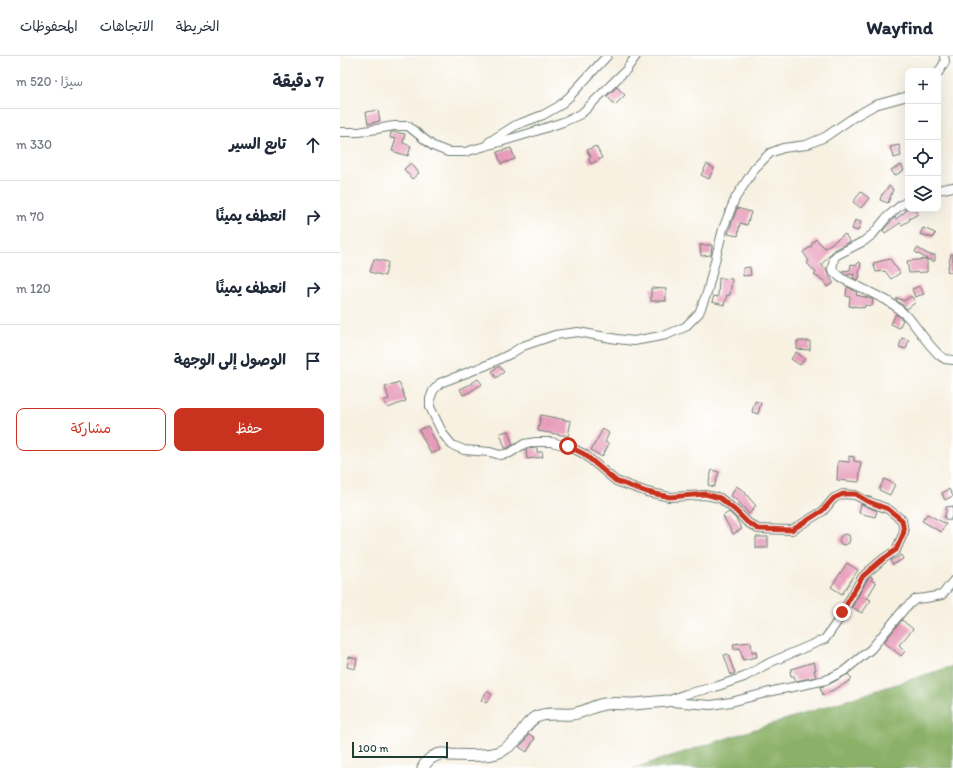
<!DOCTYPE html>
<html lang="ar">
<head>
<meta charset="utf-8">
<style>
	:root { --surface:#fff; --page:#f6f6f7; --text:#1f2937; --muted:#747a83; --line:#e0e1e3; --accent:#c8321e }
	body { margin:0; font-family:Itim,"Playpen Sans Arabic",sans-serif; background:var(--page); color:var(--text); direction:rtl }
	.controls { position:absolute; right:12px; top:12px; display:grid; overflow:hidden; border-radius:8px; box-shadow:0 4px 16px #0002 }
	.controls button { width:36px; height:36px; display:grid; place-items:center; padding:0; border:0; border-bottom:1px solid var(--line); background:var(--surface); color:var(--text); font:20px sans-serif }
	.scale { position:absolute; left:12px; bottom:10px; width:96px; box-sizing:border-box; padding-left:4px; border:2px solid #1f3d34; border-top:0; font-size:11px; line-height:14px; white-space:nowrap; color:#1f3d34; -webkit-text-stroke:3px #fff; paint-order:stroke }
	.stop { position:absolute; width:12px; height:12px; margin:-9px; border:3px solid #c8321e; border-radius:50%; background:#fff }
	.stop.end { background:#c8321e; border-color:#fff; box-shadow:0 1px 4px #0008 }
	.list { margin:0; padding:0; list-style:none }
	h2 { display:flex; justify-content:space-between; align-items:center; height:52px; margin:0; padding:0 16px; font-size:17px }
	h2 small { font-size:13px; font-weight:400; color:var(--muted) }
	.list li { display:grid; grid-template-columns:26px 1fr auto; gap:12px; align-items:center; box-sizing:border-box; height:72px; padding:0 16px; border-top:1px solid var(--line) }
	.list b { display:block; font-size:15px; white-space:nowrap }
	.list em { font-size:13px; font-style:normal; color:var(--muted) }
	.actions { display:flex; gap:8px; padding:12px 16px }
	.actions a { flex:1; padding:9px 0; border:1px solid var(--accent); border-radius:8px; text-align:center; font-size:14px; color:var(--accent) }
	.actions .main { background:var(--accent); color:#fff }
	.icon { flex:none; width:22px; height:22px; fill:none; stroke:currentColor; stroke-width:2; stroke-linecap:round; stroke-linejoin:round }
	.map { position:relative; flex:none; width:613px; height:712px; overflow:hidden; direction:ltr }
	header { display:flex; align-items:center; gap:24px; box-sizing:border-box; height:56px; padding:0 20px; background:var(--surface); border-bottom:1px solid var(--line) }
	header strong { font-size:19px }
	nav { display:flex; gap:22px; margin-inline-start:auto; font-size:14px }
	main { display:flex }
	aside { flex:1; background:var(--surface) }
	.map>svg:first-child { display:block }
	.forest { fill:#8bb167; stroke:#55774e }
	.building { fill:#e79bb9 }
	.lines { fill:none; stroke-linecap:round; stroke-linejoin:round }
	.street-casing { stroke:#6b7c71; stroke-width:10 }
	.secondary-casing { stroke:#6b7c71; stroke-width:13 }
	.street { stroke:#fff; stroke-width:8 }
	.secondary { stroke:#fff; stroke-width:11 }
	.route { stroke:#c8321e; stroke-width:5 }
</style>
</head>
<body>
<header>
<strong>Wayfind</strong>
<nav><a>الخريطة</a><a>الاتجاهات</a><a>المحفوظات</a></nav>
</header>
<main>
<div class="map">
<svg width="613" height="712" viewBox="0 0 613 712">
	<rect width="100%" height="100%" fill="#fff"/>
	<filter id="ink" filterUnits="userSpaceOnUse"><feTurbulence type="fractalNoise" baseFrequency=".025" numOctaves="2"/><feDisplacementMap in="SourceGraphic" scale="8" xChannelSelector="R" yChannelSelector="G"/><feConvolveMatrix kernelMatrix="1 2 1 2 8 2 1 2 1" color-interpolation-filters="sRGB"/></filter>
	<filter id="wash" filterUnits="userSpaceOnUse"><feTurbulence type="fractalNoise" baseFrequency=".012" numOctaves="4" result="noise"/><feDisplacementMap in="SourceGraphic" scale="16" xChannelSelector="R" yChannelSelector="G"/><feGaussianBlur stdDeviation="0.9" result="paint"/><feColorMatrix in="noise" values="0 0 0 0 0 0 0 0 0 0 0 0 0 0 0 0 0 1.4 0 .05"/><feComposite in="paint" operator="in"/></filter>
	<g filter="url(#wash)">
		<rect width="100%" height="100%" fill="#f8f1e2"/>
		<polygon class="forest" points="613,610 613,712 294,712"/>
		<g id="blocks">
			<g class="building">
				<polygon points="277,31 285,39 275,49 267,40"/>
				<polygon points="38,54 40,65 28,68 26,56"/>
				<polygon points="51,76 54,76 65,78 63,87 71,90 68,100 52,95 56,83 50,82"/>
				<polygon points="559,89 561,100 554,102 553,97 552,97 550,91"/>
				<polygon points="256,90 262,102 251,108 248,102 251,101 247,94"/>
				<polygon points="171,92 175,103 161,108 157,96"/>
				<polygon points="71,107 79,117 72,123 64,113"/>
				<polygon points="367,108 374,112 369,123 361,119"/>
				<polygon points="561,109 564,114 556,119 554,119 551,114"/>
				<polygon points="549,130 553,133 548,147 540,144 542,138 543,138"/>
				<polygon points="521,136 529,142 521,152 513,146"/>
				<polygon points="397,152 411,156 407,169 400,167 398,180 388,178"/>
				<polygon points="565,153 575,153 578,158 569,163 570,164 562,169 560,167 545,177 543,174 555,161 556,163 566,155"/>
				<polygon points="515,164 521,166 518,175 512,173"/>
				<polygon points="583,172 595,177 596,178 594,178 593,182 580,178"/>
				<polygon points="505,178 510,186 494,194 481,209 487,213 487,216 493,226 493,228 487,231 484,225 474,219 476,217 467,207 469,205 463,196 472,190 471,189 476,183 485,192"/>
				<polygon points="360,189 372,189 371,199 361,200"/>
				<polygon points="577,192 590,199 595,199 595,205 592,205 587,203 587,216 569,217 567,205 587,203 575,196"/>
				<polygon points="611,198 613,198 613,217 607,215"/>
				<polygon points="34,203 48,206 45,220 30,216"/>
				<polygon points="550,203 560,217 551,223 545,215 536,216 533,207"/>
				<polygon points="518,206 521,207 519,218 520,219 518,224 513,222 514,218 508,219 502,215 510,214 511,208 517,209"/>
				<polygon points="410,211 411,219 403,220 403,212"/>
				<polygon points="379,222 392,223 390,239 387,239 384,249 372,246 374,240 378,241"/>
				<polygon points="580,230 584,238 575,241 572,233"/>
				<polygon points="507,231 517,236 516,239 529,242 533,244 532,250 525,249 524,252 514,250 514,251 509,250 510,241 506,240"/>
				<polygon points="311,232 326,233 326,245 311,245"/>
				<polygon points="571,240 576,246 567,253 556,244 557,242 564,245"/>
				<polygon points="556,258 563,264 559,272 551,268"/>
				<polygon points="562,282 569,284 566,293 559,291"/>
				<polygon points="457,285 470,285 470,294 457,293"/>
				<polygon points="456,296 465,303 460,309 451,303"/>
				<polygon points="159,310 164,316 156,322 152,315"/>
				<polygon points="138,323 142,328 130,336 123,339 120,333 129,329"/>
				<polygon points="59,326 66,345 48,352 43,345 49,343 45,331"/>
				<polygon points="415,345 421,347 418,358 412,356"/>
				<polygon points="201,359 231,365 228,380 198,375"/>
				<polygon points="88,370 100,394 91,398 79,374"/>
				<polygon points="263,373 269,377 265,386 269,388 262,401 251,394 258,382"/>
				<polygon points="168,375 173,389 168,392 165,392 160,377"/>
				<polygon points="197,392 197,396 202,396 203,401 187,403 186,393"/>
				<polygon points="509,400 514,401 514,405 521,406 519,426 497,424 498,405 509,406"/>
				<polygon points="372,414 379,416 374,431 368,429"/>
				<polygon points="544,423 555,428 550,439 539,434"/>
				<polygon points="396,430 406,436 405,437 416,450 413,452 414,453 409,458 397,444 391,440"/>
				<polygon points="609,433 613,440 605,444 602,437"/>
				<polygon points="521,448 537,455 535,461 519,457"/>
				<polygon points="613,450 613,457 610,465 604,462 606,455 606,451"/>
				<polygon points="389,456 396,463 402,473 393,478 383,460"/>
				<polygon points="587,458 606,468 601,476 582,465"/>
				<polygon points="504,478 509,479 510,483 509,487 505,489 501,488 499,484 501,480"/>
				<rect x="416" y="481" width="12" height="11"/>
				<polygon points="561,499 563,503 553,509 550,505"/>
				<polygon points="507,507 518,514 502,538 491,531"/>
				<polygon points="531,521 533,522 531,524 536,527 527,542 531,544 522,557 512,551 527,524"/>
				<polygon points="562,564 573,573 559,589 565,595 561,600 544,586"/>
				<polygon points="411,586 412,596 416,595 417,601 403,604 400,592 394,593 393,588"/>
				<polygon points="388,598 395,617 391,619 384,599"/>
				<polygon points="9,601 17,603 15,613 7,611"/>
				<polygon points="474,606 476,614 474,614 476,621 456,625 454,620 451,620 450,615 451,615 451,613"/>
				<polygon points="508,618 512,623 503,629 483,639 480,631 488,629"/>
				<polygon points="147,635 152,639 146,647 141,644"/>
				<polygon points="189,678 195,682 187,696 179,691 184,686"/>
			</g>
		</g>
	</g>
	<g filter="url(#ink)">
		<use href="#blocks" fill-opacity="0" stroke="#6b7c71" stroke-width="1"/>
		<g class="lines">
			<g class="street-casing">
				<g id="street">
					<polyline points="598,17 605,6 604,0"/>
					<polyline points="0,76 19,76 54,70 68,70 93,90 108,96 125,96 187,78 223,66 241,58 286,14 296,0"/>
					<polyline points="149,86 176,69 203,59 219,50 229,41 267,0"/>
					<polyline points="598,134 613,131"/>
					<polyline points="568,145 561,149 547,161 533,178 524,185 497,199 494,202 492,214 501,222 546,244 555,250 569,262 589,288 599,299 605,303 613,304"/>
					<polyline points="327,645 346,638 375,631 404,621 431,606 485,583 497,566 523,520 543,503 556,494 564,476 562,464 548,453 527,445 515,439 503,438 494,442 483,455 452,474 418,473 407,466 396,455 380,442 365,439 330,441 307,436 276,425 244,398 228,390 211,386 196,386 184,388 170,397 160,399 150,396 124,394 112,389 103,378 90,351 90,343 93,335 100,327 147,309 170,298 183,290 215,279 238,276 277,283 294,285 326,279 345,271 359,257 367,237 383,173 392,150 396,141 415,112 430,97 443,92 466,89 485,81 514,61 535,49 568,40"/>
					<polyline points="330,646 371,649 391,646 437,634 458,630 486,624 504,615 531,593 565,552 576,543 586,542 602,539 613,525"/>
				</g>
			</g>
			<g class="secondary-casing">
				<path id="secondary" d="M83,712c3,-7 10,-13 18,-14 3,-1 6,0 9,1 12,0 34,2 46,-2 8,-2 16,-9 22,-15 5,-8 9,-16 18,-21 11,-5 23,-2 36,-3 11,-1 21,-8 32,-10 10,-1 20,0 30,0 11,-1 22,-2 33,-3"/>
			</g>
			<use href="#street" class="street"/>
			<use href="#secondary" class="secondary"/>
		</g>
	</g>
	<g class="lines" filter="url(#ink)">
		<polyline class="route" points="228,390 244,398 276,425 307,436 330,441 365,438 380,442 396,455 407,466 418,473 452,474 482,455 494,442 503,438 515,438 527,445 548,453 562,464 564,476 556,494 543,503 523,520 502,556"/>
	</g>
</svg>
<div class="controls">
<button>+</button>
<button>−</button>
<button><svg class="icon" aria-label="locate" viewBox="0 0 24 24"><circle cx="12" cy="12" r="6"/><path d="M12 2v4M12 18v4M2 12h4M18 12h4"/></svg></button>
<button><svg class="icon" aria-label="layers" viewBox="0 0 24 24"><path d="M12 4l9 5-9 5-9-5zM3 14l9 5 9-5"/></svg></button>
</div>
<div class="scale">100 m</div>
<div class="stop" style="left:228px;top:390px"></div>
<div class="stop end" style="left:502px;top:556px"></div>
</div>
<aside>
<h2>7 دقيقة<small>سيرًا · 520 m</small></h2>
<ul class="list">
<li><svg class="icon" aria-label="ahead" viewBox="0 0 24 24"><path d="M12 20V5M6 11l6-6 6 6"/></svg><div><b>تابع السير</b></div><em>330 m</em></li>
<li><svg class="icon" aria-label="right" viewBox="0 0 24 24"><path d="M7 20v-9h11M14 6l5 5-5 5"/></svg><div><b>انعطف يمينًا</b></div><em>70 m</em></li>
<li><svg class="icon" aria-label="right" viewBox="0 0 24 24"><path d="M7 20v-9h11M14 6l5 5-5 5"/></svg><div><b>انعطف يمينًا</b></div><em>120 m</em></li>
<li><svg class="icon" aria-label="arrive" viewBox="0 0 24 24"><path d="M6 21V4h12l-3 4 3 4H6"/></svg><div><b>الوصول إلى الوجهة</b></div></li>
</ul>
<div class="actions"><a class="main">حفظ</a><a>مشاركة</a></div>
</aside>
</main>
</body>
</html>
